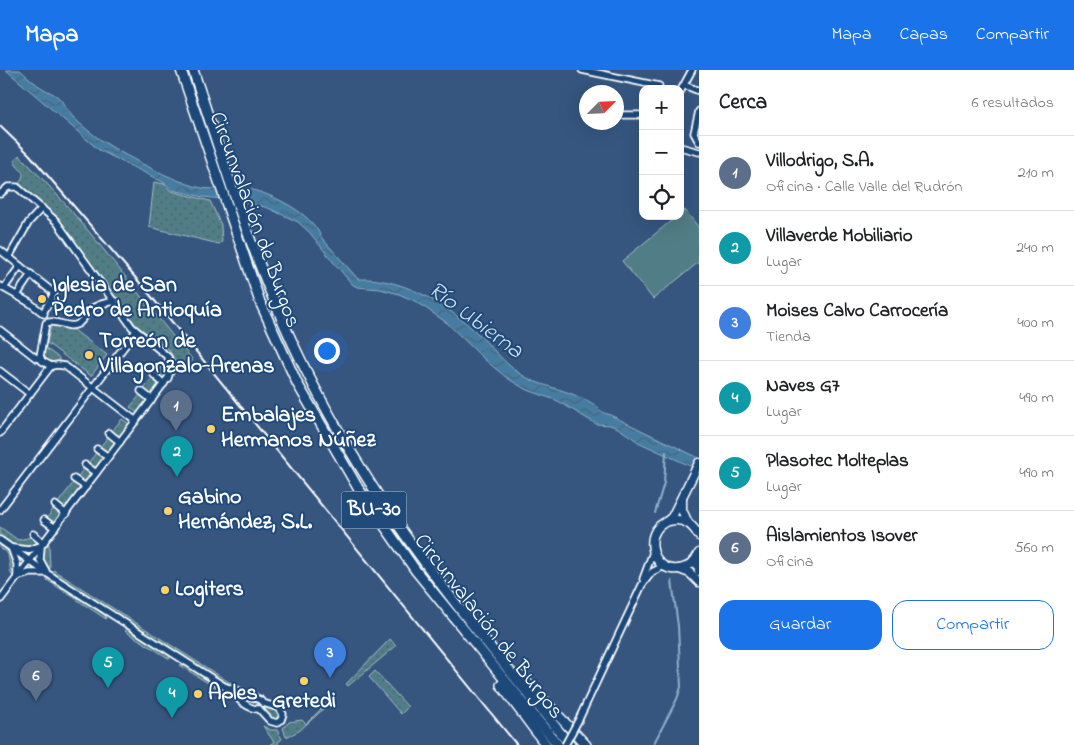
<!DOCTYPE html>
<html lang="es">
<head>
<meta charset="utf-8">
<style>
	body { margin:0; font-family:"Indie Flower",sans-serif; background:#f6f6f6; color:#202124 }
	.controls { position:absolute; right:15px; top:15px; display:grid; overflow:hidden; border-radius:10px; box-shadow:0 5px 20px #0002 }
	.controls button { width:45px; height:45px; display:grid; place-items:center; padding:0; border:0; border-bottom:1px solid #e0e0e0; background:#fff; color:#202124; font:25px sans-serif }
	.compass { position:absolute; left:579px; top:15px; width:45px; height:45px; border-radius:50%; background:#fff; box-shadow:0 5px 20px #0002; rotate:66deg }
	.you { position:absolute; left:326px; top:280px; width:18px; height:18px; margin:-12px; border:4px solid #fff; border-radius:50%; background:#1a73e8; box-shadow:0 0 0 8px #1a73e833 }
	.badge { display:grid; place-items:center; width:32px; height:32px; border-radius:50%; background:#1a73e8; color:#fff; font-size:16px; font-weight:700 }
	.pin { position:absolute; translate:-50% -41px; filter:drop-shadow(0 1px 2px #0008) }
	.pin::after { content:''; position:absolute; top:26px; width:18px; height:15px; background:inherit; clip-path:polygon(0 0,100% 0,50% 100%) }
	.list { margin:0; padding:0; list-style:none }
	h2 { display:flex; justify-content:space-between; align-items:center; height:65px; margin:0; padding:0 20px; font-size:21px }
	h2 small { font-size:16px; font-weight:400; color:#757577 }
	.list li { display:grid; grid-template-columns:32px 1fr auto; gap:15px; align-items:center; box-sizing:border-box; height:75px; padding:0 20px; border-top:1px solid #e0e0e0 }
	.list b { display:block; font-size:19px; white-space:nowrap }
	.list p { margin:0; font-size:16px; white-space:nowrap; color:#757577 }
	.list em { font-size:16px; font-style:normal; color:#757577 }
	.actions { display:flex; gap:10px; padding:15px 20px }
	.actions a { flex:1; padding:11px 0; border:1px solid #1a73e8; border-radius:15px; text-align:center; font-size:18px; color:#1a73e8 }
	.actions .main { background:#1a73e8; color:#fff }
	.icon { flex:none; width:28px; height:28px; fill:none; stroke:currentColor; stroke-width:2; stroke-linecap:round; stroke-linejoin:round }
	.map { position:relative; flex:none; width:699px; height:675px; overflow:hidden }
	header { display:flex; align-items:center; gap:30px; box-sizing:border-box; height:70px; padding:0 25px; background:#1a73e8; color:#fff }
	header strong { font-size:24px }
	nav { display:flex; gap:28px; margin-inline-start:auto; font-size:18px }
	main { display:flex }
	aside { flex:1; background:#fff }
	.map>svg:first-child { display:block }
	.green { fill:url(#green-dots); stroke:#a8bec2 }
	.pitch { fill:#517d86; stroke:#a8bec2 }
	.water { fill:url(#water-waves); stroke:#8fb0c7 }
	.lines { fill:none; stroke-linecap:round; stroke-linejoin:round }
	.stream { stroke:#8fb0c7; stroke-width:2 }
	.minor-casing { stroke:#fff; stroke-width:9 }
	.major-casing { stroke:#fff; stroke-width:11 }
	.highway-casing { stroke:#fff; stroke-width:12 }
	.minor { stroke:#1f4a7a; stroke-width:5.5 }
	.major { stroke:#1f4a7a; stroke-width:8 }
	.highway { stroke:#1f4a7a; stroke-width:9 }
	.rail { stroke:#fff; stroke-width:2 }
	.minor-bridge-casing { stroke:#fff; stroke-width:9; stroke-linecap:butt }
	.minor-bridge { stroke:#1f4a7a; stroke-width:5.5 }
	.poi-dot { fill:#ffd166; stroke:#1f4a7a; stroke-width:2 }
	.labels { text-anchor:middle; dominant-baseline:central; stroke-width:4; stroke-linejoin:round; paint-order:stroke }
	.shield { fill:#1f4a7a; stroke:#bcc9d7; stroke-width:1 }
	.shield-label { font-size:21px; font-weight:bold; fill:#fff }
	.street-label { font-size:22px; fill:#fff; stroke:#1f4a7a }
	.poi-label { font-size:22px; font-weight:bold; fill:#fff; stroke:#1f4a7a; text-anchor:start }
	.water-label { font-size:24px; font-style:italic; fill:#d0dee8; stroke:#1f4a7a }
</style>
</head>
<body>
<header>
<strong>Mapa</strong>
<nav><a>Mapa</a><a>Capas</a><a>Compartir</a></nav>
</header>
<main>
<div class="map">
<svg width="699" height="675" viewBox="0 0 699 675">
	<defs>
		<pattern id="green-dots" width="8" height="8" patternUnits="userSpaceOnUse" patternTransform="scale(1.25)"><rect width="8" height="8" fill="#517d86"/><path d="M2 2h.1M6 6h.1" fill="none" stroke="#4e6469" stroke-width="1.8" stroke-linecap="round"/></pattern>
		<pattern id="water-waves" width="16" height="10" patternUnits="userSpaceOnUse" patternTransform="scale(1.25)"><rect width="16" height="10" fill="#457ca2"/><path d="M0 5q4-4 8 0t8 0" fill="none" stroke="#486477"/></pattern>
	</defs>
	<rect width="100%" height="100%" fill="#365680"/>
	<filter id="ink" filterUnits="userSpaceOnUse"><feTurbulence type="fractalNoise" baseFrequency=".02" numOctaves="2"/><feDisplacementMap in="SourceGraphic" scale="10" xChannelSelector="R" yChannelSelector="G"/><feConvolveMatrix kernelMatrix="1 2 1 2 8 2 1 2 1" color-interpolation-filters="sRGB"/></filter>
	<g filter="url(#ink)">
		<g class="green">
			<path d="M19 85C83 147 135 222 193 290L183 302C175 296 175 288 169 280L136 255 57 147 19 114C28 100 19 102 14 91Z"/>
			<path d="M154 112 164 114 171 121 210 131 221 155 222 172 219 174 149 157Z"/>
			<path d="M51 255 74 260 107 285 91 306 47 273Z"/>
			<path d="M44 277 59 288V293C51 293 47 291 42 285Z"/>
			<path d="M165 293H168V299L163 309 156 304Z"/>
			<path d="M152 309 159 315 151 325 144 319Z"/>
			<path d="M140 325 147 331 137 343 130 337Z"/>
			<path d="M122 349 129 354 120 366 112 361Z"/>
			<path d="M108 367 115 372 107 382 100 377Z"/>
			<path d="M96 383 103 388 96 398 88 393Z"/>
			<path d="M84 398 92 404 84 414 77 408Z"/>
			<path d="M74 412 82 418 65 440 57 434Z"/>
			<path d="M54 438 62 444 54 453 47 448Z"/>
			<path d="M0 457 18 470 32 467 39 473C22 480 15 477 0 466Z"/>
			<path d="M47 473 49 474 50 498 49 500C41 491 40 483 47 473Z"/>
			<path d="M0 475C11 483 17 492 13 506L11 504 8 484 0 478Z"/>
			<path d="M53 500 229 612 263 626 261 627 227 614 51 502Z"/>
			<path d="M48 508 105 545 106 549 47 510Z"/>
			<path d="M128 559 169 585 170 589 125 561Z"/>
			<path d="M390 569 396 576 348 616 346 614Z"/>
			<path d="M183 594 215 614 216 618 179 595Z"/>
			<path d="M375 601 408 637 401 644 369 607Z"/>
			<path d="M331 629 330 633 299 661 286 667 283 658 289 652 302 650 306 654Z"/>
			<path d="M268 637 279 644 276 649 270 647 264 640Z"/>
			<path d="M263 656 271 660H277L282 669 278 672V675H269L274 672Z"/>
		</g>
		<path class="pitch" d="M685 140 699 158V192L653 229 622 191 677 146H680V144Z"/>
		<path class="water" d="M6 0H20C28 7 35 14 44 19 48 22 53 23 57 26 64 32 67 41 73 47 91 65 112 78 135 90 152 99 175 110 194 116 210 122 227 116 243 118 267 121 313 143 321 167L358 209C401 207 444 233 474 260 490 274 504 294 522 305 539 316 561 318 579 327 585 329 591 332 596 336 601 340 601 343 608 344L699 388V400L640 373 618 358 610 355 596 354 558 331 525 319 507 308 485 290 447 253 417 232 399 224 380 219 357 217 352 214 334 193 310 163 298 152 268 138 243 131 203 127 173 120 163 112 99 80Z"/>
		<g class="lines">
			<g class="stream">
				<path d="M655 443 664 413 666 382"/>
				<path d="M653 675 677 629 681 617 678 556 672 511"/>
			</g>
			<defs>
				<g id="minor">
					<path d="M582 0 659 16"/>
					<path d="M684 15 699 21"/>
					<path d="M680 22 692 0"/>
					<path d="M699 41 694 63 699 72"/>
					<path d="M616 45H643"/>
					<path d="M680 77 699 82"/>
					<path d="M0 124 8 117H17L56 151 132 257 168 287 171 298 168 308 0 530"/>
					<path d="M0 180 54 223 43 243"/>
					<path d="M9 187 29 152 42 138"/>
					<path d="M0 216 30 233 44 244"/>
					<path d="M4 218 20 196"/>
					<path d="M17 225 31 204"/>
					<path d="M0 260 36 288 41 289"/>
					<path d="M51 296 42 291 40 286 46 253C56 248 68 260 78 254 82 251 86 245 89 241 96 234 106 233 115 231"/>
					<path d="M51 296 58 295 65 296 136 351"/>
					<path d="M0 301 30 324"/>
					<path d="M154 305 164 314"/>
					<path d="M141 321 152 330"/>
					<path d="M0 363 51 296"/>
					<path d="M109 363 120 372"/>
					<path d="M97 379 108 387"/>
					<path d="M85 395 96 403"/>
					<path d="M74 409 86 417"/>
					<path d="M55 435 66 444"/>
					<path d="M0 440 136 261"/>
					<path d="M44 450 55 458"/>
					<path d="M33 464 44 473"/>
					<path d="M0 470 48 504 224 616C233 624 247 640 259 639L270 651 277 653 281 650 283 644 279 638 263 633 260 630 224 616"/>
					<path d="M41 477 40 490 46 501"/>
					<path d="M13 478 28 480 40 476"/>
					<path d="M12 480 17 494V507"/>
					<path d="M17 507 30 503H44"/>
					<path d="M643 509 653 482"/>
					<path d="M579 649 642 515 652 502 664 496"/>
				</g>
				<g id="major">
					<path d="M682 428V440L688 453"/>
					<path d="M666 452 672 447 699 393"/>
					<path d="M699 466C694 457 686 449 675 450 639 452 649 508 683 498 691 496 696 490 699 483"/>
					<path d="M697 487 699 501"/>
					<path d="M679 499 690 503 699 512"/>
				</g>
				<g id="highway">
					<path d="M181 0 260 232 297 313 358 418 416 501 558 675"/>
					<path d="M193 0C219 78 243 157 275 233 299 291 329 347 362 400 422 498 498 586 570 675"/>
					<path d="M521 606 586 675"/>
					<path d="M501 615 546 675"/>
				</g>
			</defs>
			<use href="#minor" class="minor-casing"/>
			<use href="#major" class="major-casing"/>
			<use href="#highway" class="highway-casing"/>
			<use href="#minor" class="minor"/>
			<use href="#major" class="major"/>
			<use href="#highway" class="highway"/>
			<path class="rail" d="M0 56 29 84 146 220 517 675"/>
			<defs>
				<path id="minor-bridge" d="M565 675 579 649"/>
			</defs>
			<use href="#minor-bridge" class="minor-bridge-casing"/>
			<use href="#minor-bridge" class="minor-bridge"/>
		</g>
	</g>
	<g class="poi-dot">
		<circle cx="42" cy="229" r="5"/>
		<circle cx="89" cy="285" r="5"/>
		<circle cx="211" cy="359" r="5"/>
		<circle cx="168" cy="441" r="5"/>
		<circle cx="165" cy="520" r="5"/>
		<circle cx="304" cy="611" r="5"/>
		<circle cx="198" cy="624" r="5"/>
	</g>
	<g class="labels">
		<rect class="shield" x="341.5" y="421.5" width="65" height="37" rx="4"/>
		<g class="shield-label">
			<text x="374" y="440">BU-30</text>
		</g>
		<g class="street-label">
			<text transform="translate(254 150) rotate(70)">Circunvalación de Burgos</text>
			<text transform="translate(488 557) rotate(52)">Circunvalación de Burgos</text>
		</g>
		<g class="poi-label">
			<text x="52" y="216">Iglesia de San<tspan x="52" dy="25">Pedro de Antioquía</tspan></text>
			<text x="99" y="272">Torreón de<tspan x="99" dy="25">Villagonzalo-Arenas</tspan></text>
			<text x="221" y="346">Embalajes<tspan x="221" dy="25">Hermanos Núñez</tspan></text>
			<text x="178" y="428">Gabino<tspan x="178" dy="25">Hernández, S.L.</tspan></text>
			<text x="175" y="520">Logiters</text>
			<text x="208" y="624">Aples</text>
			<text x="304" y="632" text-anchor="middle">Gretedi</text>
		</g>
		<g class="water-label">
			<text transform="translate(475 251) rotate(37)">Río Ubierna</text>
		</g>
	</g>
</svg>
<div class="controls">
<button>+</button>
<button>−</button>
<button><svg class="icon" aria-label="locate" viewBox="0 0 24 24"><circle cx="12" cy="12" r="6"/><path d="M12 2v4M12 18v4M2 12h4M18 12h4"/></svg></button>
</div>
<svg class="compass" viewBox="-18 -18 36 36"><path d="M0-13l5 13h-10z" fill="#e53935"/><path d="M0 13l5-13h-10z" fill="#757577"/></svg>
<div class="you"></div>
<div class="pin badge" style="left:176px;top:361px;background:#5c6f8a">1</div>
<div class="pin badge" style="left:177px;top:407px;background:#0f9aa8">2</div>
<div class="pin badge" style="left:330px;top:608px;background:#3f7fe0">3</div>
<div class="pin badge" style="left:172px;top:648px;background:#0f9aa8">4</div>
<div class="pin badge" style="left:108px;top:618px;background:#0f9aa8">5</div>
<div class="pin badge" style="left:36px;top:631px;background:#5c6f8a">6</div>
</div>
<aside>
<h2>Cerca<small>6 resultados</small></h2>
<ul class="list">
<li><span class="badge" style="background:#5c6f8a">1</span><div><b>Villodrigo, S.A.</b><p>Oficina · Calle Valle del Rudrón</p></div><em>210 m</em></li>
<li><span class="badge" style="background:#0f9aa8">2</span><div><b>Villaverde Mobiliario</b><p>Lugar</p></div><em>240 m</em></li>
<li><span class="badge" style="background:#3f7fe0">3</span><div><b>Moises Calvo Carrocería</b><p>Tienda</p></div><em>400 m</em></li>
<li><span class="badge" style="background:#0f9aa8">4</span><div><b>Naves G7</b><p>Lugar</p></div><em>490 m</em></li>
<li><span class="badge" style="background:#0f9aa8">5</span><div><b>Plasotec Molteplas</b><p>Lugar</p></div><em>490 m</em></li>
<li><span class="badge" style="background:#5c6f8a">6</span><div><b>Aislamientos Isover</b><p>Oficina</p></div><em>560 m</em></li>
</ul>
<div class="actions"><a class="main">Guardar</a><a>Compartir</a></div>
</aside>
</main>
</body>
</html>
